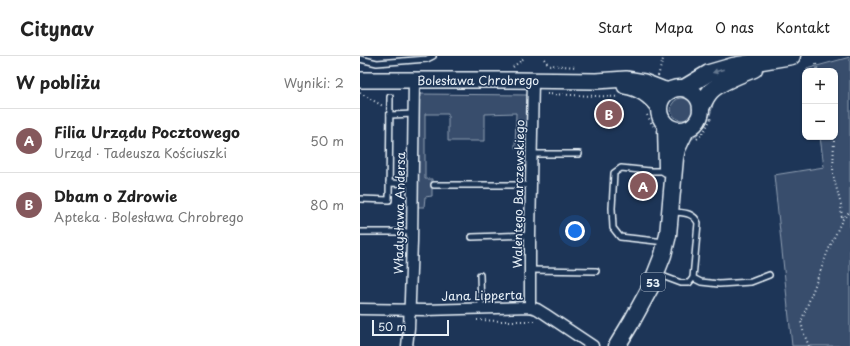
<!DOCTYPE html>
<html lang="pl">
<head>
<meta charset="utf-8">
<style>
	body { margin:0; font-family:"Playpen Sans",sans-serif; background:#f6f6f6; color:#222 }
	.controls { position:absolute; right:12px; top:12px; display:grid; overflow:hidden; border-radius:8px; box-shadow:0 1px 3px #0004 }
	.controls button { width:36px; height:36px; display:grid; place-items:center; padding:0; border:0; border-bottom:1px solid #e0e0e0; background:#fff; color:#222; font:20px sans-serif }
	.scale { position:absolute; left:12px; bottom:10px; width:77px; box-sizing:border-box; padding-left:4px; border:2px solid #e8f1f8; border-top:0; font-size:11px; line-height:14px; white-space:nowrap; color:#e8f1f8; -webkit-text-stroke:3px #1d3557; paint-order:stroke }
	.you { position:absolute; left:215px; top:175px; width:14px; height:14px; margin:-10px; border:3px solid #fff; border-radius:50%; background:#1a73e8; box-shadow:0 0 0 6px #1a73e833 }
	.badge { display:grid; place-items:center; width:26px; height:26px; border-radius:50%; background:#85585c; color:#fff; font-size:13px; font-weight:700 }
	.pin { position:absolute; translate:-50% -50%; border:2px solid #fff; box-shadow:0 1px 4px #0006 }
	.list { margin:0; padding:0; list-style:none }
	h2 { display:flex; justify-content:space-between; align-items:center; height:52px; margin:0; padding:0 16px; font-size:17px }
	h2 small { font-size:13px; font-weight:400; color:#767676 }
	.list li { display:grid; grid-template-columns:26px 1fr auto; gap:12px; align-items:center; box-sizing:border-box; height:64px; padding:0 16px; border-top:1px solid #e0e0e0 }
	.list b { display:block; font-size:15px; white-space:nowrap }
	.list p { margin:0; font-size:13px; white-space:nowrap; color:#767676 }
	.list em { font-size:13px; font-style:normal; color:#767676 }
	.map { position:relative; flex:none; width:490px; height:290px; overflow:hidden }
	header { display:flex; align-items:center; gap:24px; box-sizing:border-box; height:56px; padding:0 20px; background:#fff; border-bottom:1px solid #e0e0e0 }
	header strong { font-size:19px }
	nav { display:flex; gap:22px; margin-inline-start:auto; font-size:14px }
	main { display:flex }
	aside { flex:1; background:#fff }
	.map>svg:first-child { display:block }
	.green { fill:#374d6c; stroke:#909fb2 }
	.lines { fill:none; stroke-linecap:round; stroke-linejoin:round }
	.lane-casing { stroke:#e8f1f8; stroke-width:8 }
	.street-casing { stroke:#e8f1f8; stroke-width:13 }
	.secondary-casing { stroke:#e8f1f8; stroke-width:18 }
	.primary-casing { stroke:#e8f1f8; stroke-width:19 }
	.path { stroke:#e8f1f8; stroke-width:2; stroke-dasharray:1 3; stroke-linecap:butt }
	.lane { stroke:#1d3557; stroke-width:5 }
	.street { stroke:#1d3557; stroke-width:10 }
	.secondary { stroke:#1d3557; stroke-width:15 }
	.primary { stroke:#1d3557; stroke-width:16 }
	.oneway { fill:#64778f }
	.labels { text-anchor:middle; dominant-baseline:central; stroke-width:3; stroke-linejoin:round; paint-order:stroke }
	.shield { fill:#1d3557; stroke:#abb9c8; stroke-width:1 }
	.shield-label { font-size:11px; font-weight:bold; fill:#e8f1f8 }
	.street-label { font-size:12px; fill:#e8f1f8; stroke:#1d3557 }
</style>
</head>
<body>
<header>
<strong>Citynav</strong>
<nav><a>Start</a><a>Mapa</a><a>O nas</a><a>Kontakt</a></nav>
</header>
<main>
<aside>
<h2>W pobliżu<small>Wyniki: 2</small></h2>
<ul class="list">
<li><span class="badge">A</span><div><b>Filia Urządu Pocztowego</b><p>Urząd · Tadeusza Kościuszki</p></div><em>50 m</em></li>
<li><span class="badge">B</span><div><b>Dbam o Zdrowie</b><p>Apteka · Bolesława Chrobrego</p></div><em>80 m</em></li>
</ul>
</aside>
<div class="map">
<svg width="490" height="290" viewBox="0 0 490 290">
	<rect width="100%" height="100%" fill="#1d3557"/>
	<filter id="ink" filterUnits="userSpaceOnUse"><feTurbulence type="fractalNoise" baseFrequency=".025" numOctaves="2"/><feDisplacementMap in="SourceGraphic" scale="8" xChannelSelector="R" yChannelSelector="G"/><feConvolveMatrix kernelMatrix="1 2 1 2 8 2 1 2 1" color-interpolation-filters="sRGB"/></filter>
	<g filter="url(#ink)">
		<g class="green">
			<path d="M490 1V290H432L414 119 464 111 460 81H475V15H447L446 13Z"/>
			<path d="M57 38 168 39 167 92H155L156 57 125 58V85H88V58H65V123H72V140L65 141 64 151H58Z"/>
			<path d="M354 41C352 62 343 77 325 88L328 80 336 76 343 67 346 59 347 53Z"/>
			<circle cx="322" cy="53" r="11"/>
		</g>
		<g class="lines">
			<defs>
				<g id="lane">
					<path d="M0 3 17 7 67 3 73 0"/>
					<path d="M30 59 54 58"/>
					<path d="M172 98H219"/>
					<path d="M29 127 53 128"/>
					<path d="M74 129H171"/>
					<path d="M0 143 29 144 30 41"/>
					<path d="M0 176H47"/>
					<path d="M112 181 170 179"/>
					<path d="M305 186 260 181 253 172 252 152 254 117 261 112 290 115H307"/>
					<path d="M170 214 236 215"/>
					<path d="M297 218 321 227H329L333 222 338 167C333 156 323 157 313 156"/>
					<path d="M120 219 121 252"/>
					<path d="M333 222 341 226 359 228 391 226 409 219"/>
				</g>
				<g id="street">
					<path d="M170 251V179L173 24"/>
					<path d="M0 253 65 254 170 251 177 253 185 258 233 290"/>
					<path d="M47 290 49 272 52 185 54 24"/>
				</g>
				<g id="secondary">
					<path d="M0 24H151L236 25 266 23 284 26 302 33 310 35"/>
					<path d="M265 30C279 32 291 41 299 52"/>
				</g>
				<g id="primary">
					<path d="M324 32 349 17 373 10 432 0"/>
					<circle cx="320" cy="53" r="21"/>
					<path d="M341 52C344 46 346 40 351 35 360 26 381 18 394 13"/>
					<path d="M306 69 307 112"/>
					<path d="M257 290 272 265 290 232 303 199 308 179 315 102 317 93 326 74"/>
				</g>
			</defs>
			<use href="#lane" class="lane-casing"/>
			<use href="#street" class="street-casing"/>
			<use href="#secondary" class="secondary-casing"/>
			<use href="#primary" class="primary-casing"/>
			<g class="path">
				<path d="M184 3 189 9 217 11"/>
				<path d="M456 8 458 15"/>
				<path d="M153 11 164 2"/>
				<path d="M298 20 304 0"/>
				<path d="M0 37 23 50"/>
				<path d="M187 38 259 41"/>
				<path d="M287 59 293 70"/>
				<path d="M474 81 473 119 481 149 482 164"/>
				<path d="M337 83C344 77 347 70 351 62"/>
				<path d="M117 264 141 265H176"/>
				<path d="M449 290 444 278 441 266 468 195 482 164 490 155"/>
			</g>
			<use href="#lane" class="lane"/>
			<use href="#street" class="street"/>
			<use href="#secondary" class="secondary"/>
			<use href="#primary" class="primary"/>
		</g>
		<defs><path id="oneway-solid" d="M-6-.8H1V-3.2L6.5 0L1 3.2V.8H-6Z"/></defs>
		<use class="oneway" href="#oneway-solid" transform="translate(358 15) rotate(163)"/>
	</g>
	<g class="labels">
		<rect class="shield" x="281" y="217" width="24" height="18" rx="3"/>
		<g class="shield-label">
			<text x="293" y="226">53</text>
		</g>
		<g class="street-label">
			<text x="118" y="24">Bolesława Chrobrego</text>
			<text transform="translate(158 138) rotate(-89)">Walentego Barczewskiego</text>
			<text transform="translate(39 157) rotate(-89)">Władysława Andersa</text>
			<text transform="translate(122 239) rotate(-1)">Jana Lipperta</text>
		</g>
	</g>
</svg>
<div class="controls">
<button>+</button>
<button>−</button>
</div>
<div class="scale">50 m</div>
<div class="you"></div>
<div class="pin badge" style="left:283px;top:130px">A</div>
<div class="pin badge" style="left:249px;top:58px">B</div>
</div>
</main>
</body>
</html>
